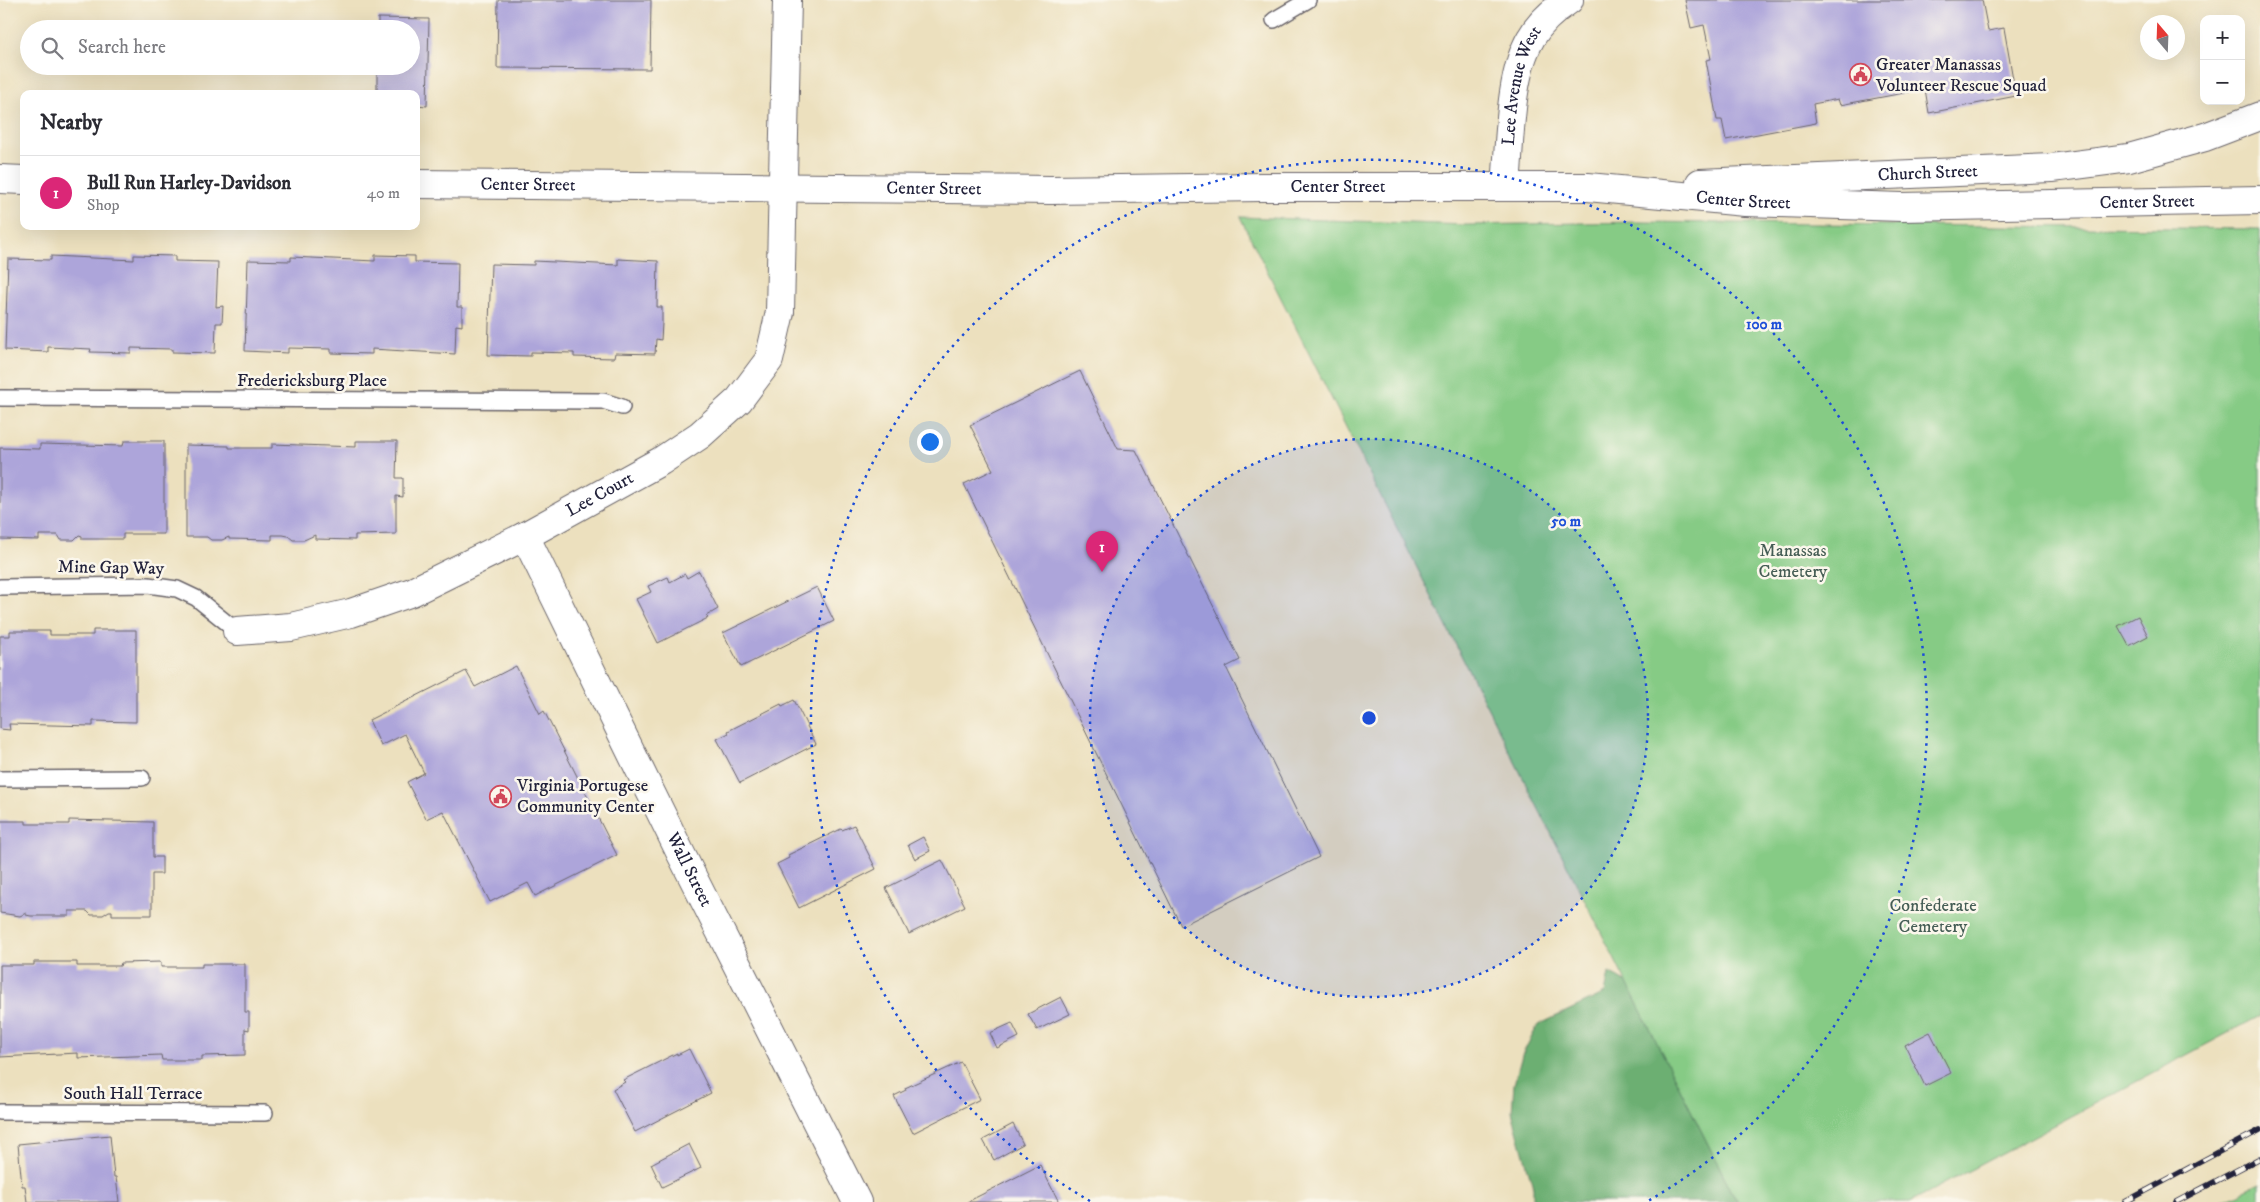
<!DOCTYPE html>
<html lang="en">
<head>
<meta charset="utf-8">
<style>
	body { margin:0; font-family:"IM FELL DW Pica",serif; background:#f2f2f3; color:#2b2b33 }
	.controls { position:absolute; right:15px; top:15px; display:grid; overflow:hidden; border-radius:10px; box-shadow:0 5px 20px #0002 }
	.controls button { width:45px; height:45px; display:grid; place-items:center; padding:0; border:0; border-bottom:1px solid #e1e1e2; background:#fff; color:#2b2b33; font:25px sans-serif }
	.compass { position:absolute; left:2140px; top:15px; width:45px; height:45px; border-radius:50%; background:#fff; box-shadow:0 5px 20px #0002; rotate:341deg }
	.you { position:absolute; left:929px; top:441px; width:18px; height:18px; margin:-12px; border:4px solid #fff; border-radius:50%; background:#1a73e8; box-shadow:0 0 0 8px #1a73e833 }
	.badge { display:grid; place-items:center; width:32px; height:32px; border-radius:50%; background:#db2777; color:#fff; font-size:16px; font-weight:700 }
	.pin { position:absolute; translate:-50% -41px; filter:drop-shadow(0 1px 2px #0008) }
	.pin::after { content:''; position:absolute; top:26px; width:18px; height:15px; background:inherit; clip-path:polygon(0 0,100% 0,50% 100%) }
	.list { margin:0; padding:0; list-style:none }
	h2 { display:flex; justify-content:space-between; align-items:center; height:65px; margin:0; padding:0 20px; font-size:21px }
	h2 small { font-size:16px; font-weight:400; color:#7c7c81 }
	.list li { display:grid; grid-template-columns:32px 1fr auto; gap:15px; align-items:center; box-sizing:border-box; height:75px; padding:0 20px; border-top:1px solid #e1e1e2 }
	.list b { display:block; font-size:19px; white-space:nowrap }
	.list p { margin:0; font-size:16px; white-space:nowrap; color:#7c7c81 }
	.list em { font-size:16px; font-style:normal; color:#7c7c81 }
	.icon { flex:none; width:28px; height:28px; fill:none; stroke:currentColor; stroke-width:2; stroke-linecap:round; stroke-linejoin:round }
	.map { position:relative; flex:none; width:2260px; height:1202px; overflow:hidden }
	.search { position:absolute; background:#fff; box-shadow:0 5px 20px #0002; left:20px; top:20px; width:400px; height:55px; display:flex; align-items:center; gap:12px; box-sizing:border-box; padding:0 18px; border-radius:28px; color:#7c7c81; font-size:19px }
	.panel { position:absolute; background:#fff; box-shadow:0 5px 20px #0002; left:20px; top:90px; width:400px; height:140px; border-radius:10px }
	.map>svg:first-child { display:block }
	.green { fill:#86cb85; stroke:#547660 }
	.forest { fill:#6caf72; stroke:#476856 }
	.building { fill:#ada5da }
	.lines { fill:none; stroke-linecap:round; stroke-linejoin:round }
	.lane-casing { stroke:#696469; stroke-width:18 }
	.street-casing { stroke:#696469; stroke-width:30 }
	.highway-casing { stroke:#696469; stroke-width:30 }
	.lane { stroke:#fff; stroke-width:15 }
	.street { stroke:#fff; stroke-width:28 }
	.highway { stroke:#fff; stroke-width:28 }
	.rail-casing { stroke:#22223b; stroke-width:5.5 }
	.rail { stroke:#fbf7ec; stroke-width:4; stroke-dasharray:11; stroke-linecap:butt }
	.ring { fill:none; stroke:#1d4ed8; stroke-width:2.5; stroke-dasharray:2.5 5 }
	.labels { text-anchor:middle; dominant-baseline:central; stroke-width:5; stroke-linejoin:round; paint-order:stroke }
	.poi-label { font-size:18px; fill:#22223b; stroke:#fbf7ec; text-anchor:start }
	.street-label { font-size:18px; fill:#22223b; stroke:#fbf7ec }
	.park-label { font-size:18px; fill:#455d55; stroke:#fbf7ec }
	.centre { fill:#1d4ed8; stroke:#fbf7ec; stroke-width:2.5 }
	.ring-label { font-size:15px; text-anchor:middle; font-weight:bold; fill:#1d4ed8; stroke:#fbf7ec; stroke-width:5; stroke-linejoin:round; paint-order:stroke }
</style>
</head>
<body>
<div class="map">
<svg width="2260" height="1202" viewBox="0 0 2260 1202">
	<rect width="100%" height="100%" fill="#fbf7ec"/>
	<filter id="ink" filterUnits="userSpaceOnUse"><feTurbulence type="fractalNoise" baseFrequency=".02" numOctaves="2"/><feDisplacementMap in="SourceGraphic" scale="10" xChannelSelector="R" yChannelSelector="G"/><feConvolveMatrix kernelMatrix="1 2 1 2 8 2 1 2 1" color-interpolation-filters="sRGB"/></filter>
	<filter id="wash" filterUnits="userSpaceOnUse"><feTurbulence type="fractalNoise" baseFrequency=".0096" numOctaves="4" result="noise"/><feDisplacementMap in="SourceGraphic" scale="20" xChannelSelector="R" yChannelSelector="G"/><feGaussianBlur stdDeviation="1.12" result="paint"/><feColorMatrix in="noise" values="0 0 0 0 0 0 0 0 0 0 0 0 0 0 0 0 0 1.4 0 .05"/><feComposite in="paint" operator="in"/></filter>
	<g filter="url(#wash)">
		<rect width="100%" height="100%" fill="#ece0be"/>
		<g class="green">
			<path d="M1240 217 1466 225 1641 222 2260 229V1016L1910 1202H1737Z"/>
			<path d="M2260 1184V1202H2221Z"/>
		</g>
		<path class="forest" d="M1609 973 1627 983 1737 1202H1533V1187L1512 1112 1514 1084 1522 1055 1538 1025 1605 993Z"/>
		<g id="blocks">
			<g class="building">
				<path d="M498 0H651L650 69 497 68Z"/>
				<path d="M1685 0H1982L1988 31 2004 28 2016 96 1929 113 1925 89 1840 105 1838 99 1813 104 1816 123 1726 140 1722 120H1717L1706 60 1711 59 1704 25 1691 28Z"/>
				<path d="M378 18 429 19 427 106 416 105V94H377V66H411V29H378Z"/>
				<path d="M134 255 175 256V261L218 262 216 307 223 306 222 323H216L215 353 172 352V349L131 348V353L90 352 91 349 48 347V352L5 350 8 259 51 260V256L134 260Z"/>
				<path d="M375 255 415 256V262L458 263 457 307H462V326L456 325 455 354 372 349V354L331 353V349L288 348V353L245 351 248 260 291 261V257L375 261Z"/>
				<path d="M618 259 658 261 657 307H662V323L661 340 656 339 655 354 615 353 614 358 574 357V353L531 352V356L488 355 491 264 534 265V261L618 265Z"/>
				<path d="M1080 371 1118 449 1136 450 1240 660 1226 667 1319 857 1181 926 964 484 993 470 970 425Z"/>
				<path d="M124 441H164V534H123V539H82V536L79 535 74 540H61L58 535H39V540L0 539V448L40 449V444L123 446Z"/>
				<path d="M356 441H397L396 478H403V497L396 496V534L355 535V540L315 539V535L304 540H293L288 536 283 535H272V540L229 539V537L222 540H211L207 537H186V445L229 446V448H272V444L356 447Z"/>
				<path d="M699 571 718 609 706 616 708 618 658 643 636 599 651 592 648 586 668 577 670 582 685 574 687 578Z"/>
				<path d="M817 587 834 621 741 667 723 633Z"/>
				<path d="M2138 616 2148 636 2129 646 2118 626Z"/>
				<path d="M93 630H136V722L93 721V726L9 724 10 730 0 729V636H10V631H50V635H93Z"/>
				<path d="M516 666 540 714 544 711 617 855 535 896 528 883 490 902 443 811 426 819 407 782 424 773 405 734 381 746 369 720 466 671 475 687Z"/>
				<path d="M794 700 816 744 740 783 717 739 729 733 728 731 781 704 782 706Z"/>
				<path d="M69 820 153 822V857H162V874H152V915H112V911H109L103 915H91L87 911H69V916H31L26 915V913L20 916 0 913V821H26V824H69Z"/>
				<path d="M854 825 876 869 799 908 777 864 789 858 788 855 841 829 842 830Z"/>
				<path d="M923 837 930 851 915 859 908 845Z"/>
				<path d="M942 860 965 906 909 934 886 888Z"/>
				<path d="M34 962H77V966H120L121 963 161 962V967H202V964H245V1012H249V1030L245 1029V1055L202 1056V1060H162L161 1055 78 1058V1053L0 1057V965H34Z"/>
				<path d="M1061 997 1070 1014 1037 1030 1028 1014Z"/>
				<path d="M1012 1023 1019 1037 997 1048 990 1033Z"/>
				<path d="M1930 1032 1951 1073 1925 1086 1905 1045Z"/>
				<path d="M689 1049 711 1093 635 1132 613 1089 625 1082 623 1080 677 1053V1055Z"/>
				<path d="M961 1062 980 1099 913 1133 894 1096 906 1090 905 1088Z"/>
				<path d="M1013 1124 1023 1144 994 1160 983 1140Z"/>
				<path d="M110 1135 114 1177H116L119 1202H27L25 1186H22L18 1144Z"/>
				<path d="M689 1144 701 1168 662 1187 651 1164Z"/>
				<path d="M1040 1165 1059 1202H967Z"/>
			</g>
		</g>
	</g>
	<g filter="url(#ink)">
		<use href="#blocks" fill-opacity="0" stroke="#696469" stroke-width="1"/>
		<g class="lines">
			<defs>
				<g id="lane">
					<path d="M1274 20 1308 0"/>
					<path d="M0 398 603 401 622 407"/>
					<path d="M0 587 148 585 177 589 196 598 237 631"/>
					<path d="M0 779 142 778"/>
					<path d="M0 1112 265 1113"/>
				</g>
				<g id="street">
					<path id="s1" d="M1506 186C1510 143 1509 75 1531 38 1540 22 1554 10 1569 0"/>
					<path id="s2" d="M525 536 681 854 857 1202"/>
					<path id="s3" d="M237 631 291 627 351 613 412 592 525 536 661 461 700 435 739 400 769 360 780 312 787 0"/>
				</g>
				<g id="highway">
					<path d="M0 179 24 180"/>
					<path id="s4" d="M1700 183 2052 168 2129 158 2205 137 2260 116"/>
					<path id="s5" d="M416 184 1050 190 1261 187H1588L1745 202 1902 207 2260 200"/>
				</g>
			</defs>
			<use href="#lane" class="lane-casing"/>
			<use href="#street" class="street-casing"/>
			<use href="#highway" class="highway-casing"/>
			<use href="#lane" class="lane"/>
			<use href="#street" class="street"/>
			<use href="#highway" class="highway"/>
			<defs>
				<g id="rail">
					<path d="M2125 1202 2260 1130"/>
					<path d="M2176 1202 2260 1158"/>
				</g>
			</defs>
			<use href="#rail" class="rail-casing"/>
			<use href="#rail" class="rail"/>
		</g>
	</g>
	<circle cx="1369" cy="718" r="279" fill="#1d4ed8" fill-opacity=".12"/>
	<g class="ring">
		<circle cx="1369" cy="718" r="279"/>
		<path d="M1090 1201A558 558 0 1 1 1648 1201"/>
	</g>
	<defs>
		<symbol id="civic-ring" viewBox="-11 -11 22 22"><circle r="9.5" fill="#fbf7ec" stroke="#d1495b" stroke-width="1.5"/><path d="M-.6-6.5H3V-4.5H.6V-3L4-1V1h2V6H-6V1h2V-1L-.6-3ZM-1.2 2.5V6h2.4V2.5Z" fill="#d1495b"/></symbol>
	</defs>
	<g fill-rule="evenodd">
		<use href="#civic-ring" x="1848" y="62" width="25" height="25"/>
		<use href="#civic-ring" x="488" y="784" width="25" height="25"/>
	</g>
	<g class="labels">
		<g class="poi-label">
			<text x="1876" y="65">Greater Manassas<tspan x="1876" dy="21">Volunteer Rescue Squad</tspan></text>
			<text x="517" y="786">Virginia Portugese<tspan x="517" dy="21">Community Center</tspan></text>
		</g>
		<g class="street-label">
			<text stroke="none"><textPath href="#s1" startOffset="102">Lee Avenue West</textPath></text>
			<text stroke="none"><textPath href="#s4" startOffset="228">Church Street</textPath></text>
			<text stroke="none"><textPath href="#s5" startOffset="112">Center Street</textPath></text>
			<text stroke="none"><textPath href="#s5" startOffset="922">Center Street</textPath></text>
			<text stroke="none"><textPath href="#s5" startOffset="518">Center Street</textPath></text>
			<text stroke="none"><textPath href="#s5" startOffset="1328">Center Street</textPath></text>
			<text stroke="none"><textPath href="#s5" startOffset="1732">Center Street</textPath></text>
			<text x="312" y="381">Fredericksburg Place</text>
			<text stroke="none"><textPath href="#s3" startOffset="392">Lee Court</textPath></text>
			<text transform="translate(111 568) rotate(1)">Mine Gap Way</text>
			<text stroke="none"><textPath href="#s2" startOffset="372">Wall Street</textPath></text>
			<text x="133" y="1094">South Hall Terrace</text>
		</g>
		<g class="park-label">
			<text x="1793" y="551">Manassas<tspan x="1793" dy="21">Cemetery</tspan></text>
			<text x="1933" y="906">Confederate<tspan x="1933" dy="21">Cemetery</tspan></text>
		</g>
	</g>
	<circle cx="1369" cy="718" r="8" class="centre"/>
	<g class="ring-label">
		<text x="1764" y="329">100 m</text>
		<text x="1566" y="526">50 m</text>
	</g>
</svg>
<div class="controls">
<button>+</button>
<button>−</button>
</div>
<svg class="compass" viewBox="-18 -18 36 36"><path d="M0-13l5 13h-10z" fill="#e53935"/><path d="M0 13l5-13h-10z" fill="#7c7c81"/></svg>
<div class="you"></div>
<div class="pin badge" style="left:1102px;top:572px">1</div>
<div class="search"><svg class="icon" aria-label="search" viewBox="0 0 24 24"><circle cx="10" cy="10" r="6"/><path d="M15 15l6 6"/></svg>Search here</div>
<section class="panel">
<h2>Nearby<small></small></h2>
<ul class="list">
<li><span class="badge">1</span><div><b>Bull Run Harley-Davidson</b><p>Shop</p></div><em>40 m</em></li>
</ul>
</section>
</div>
</body>
</html>
